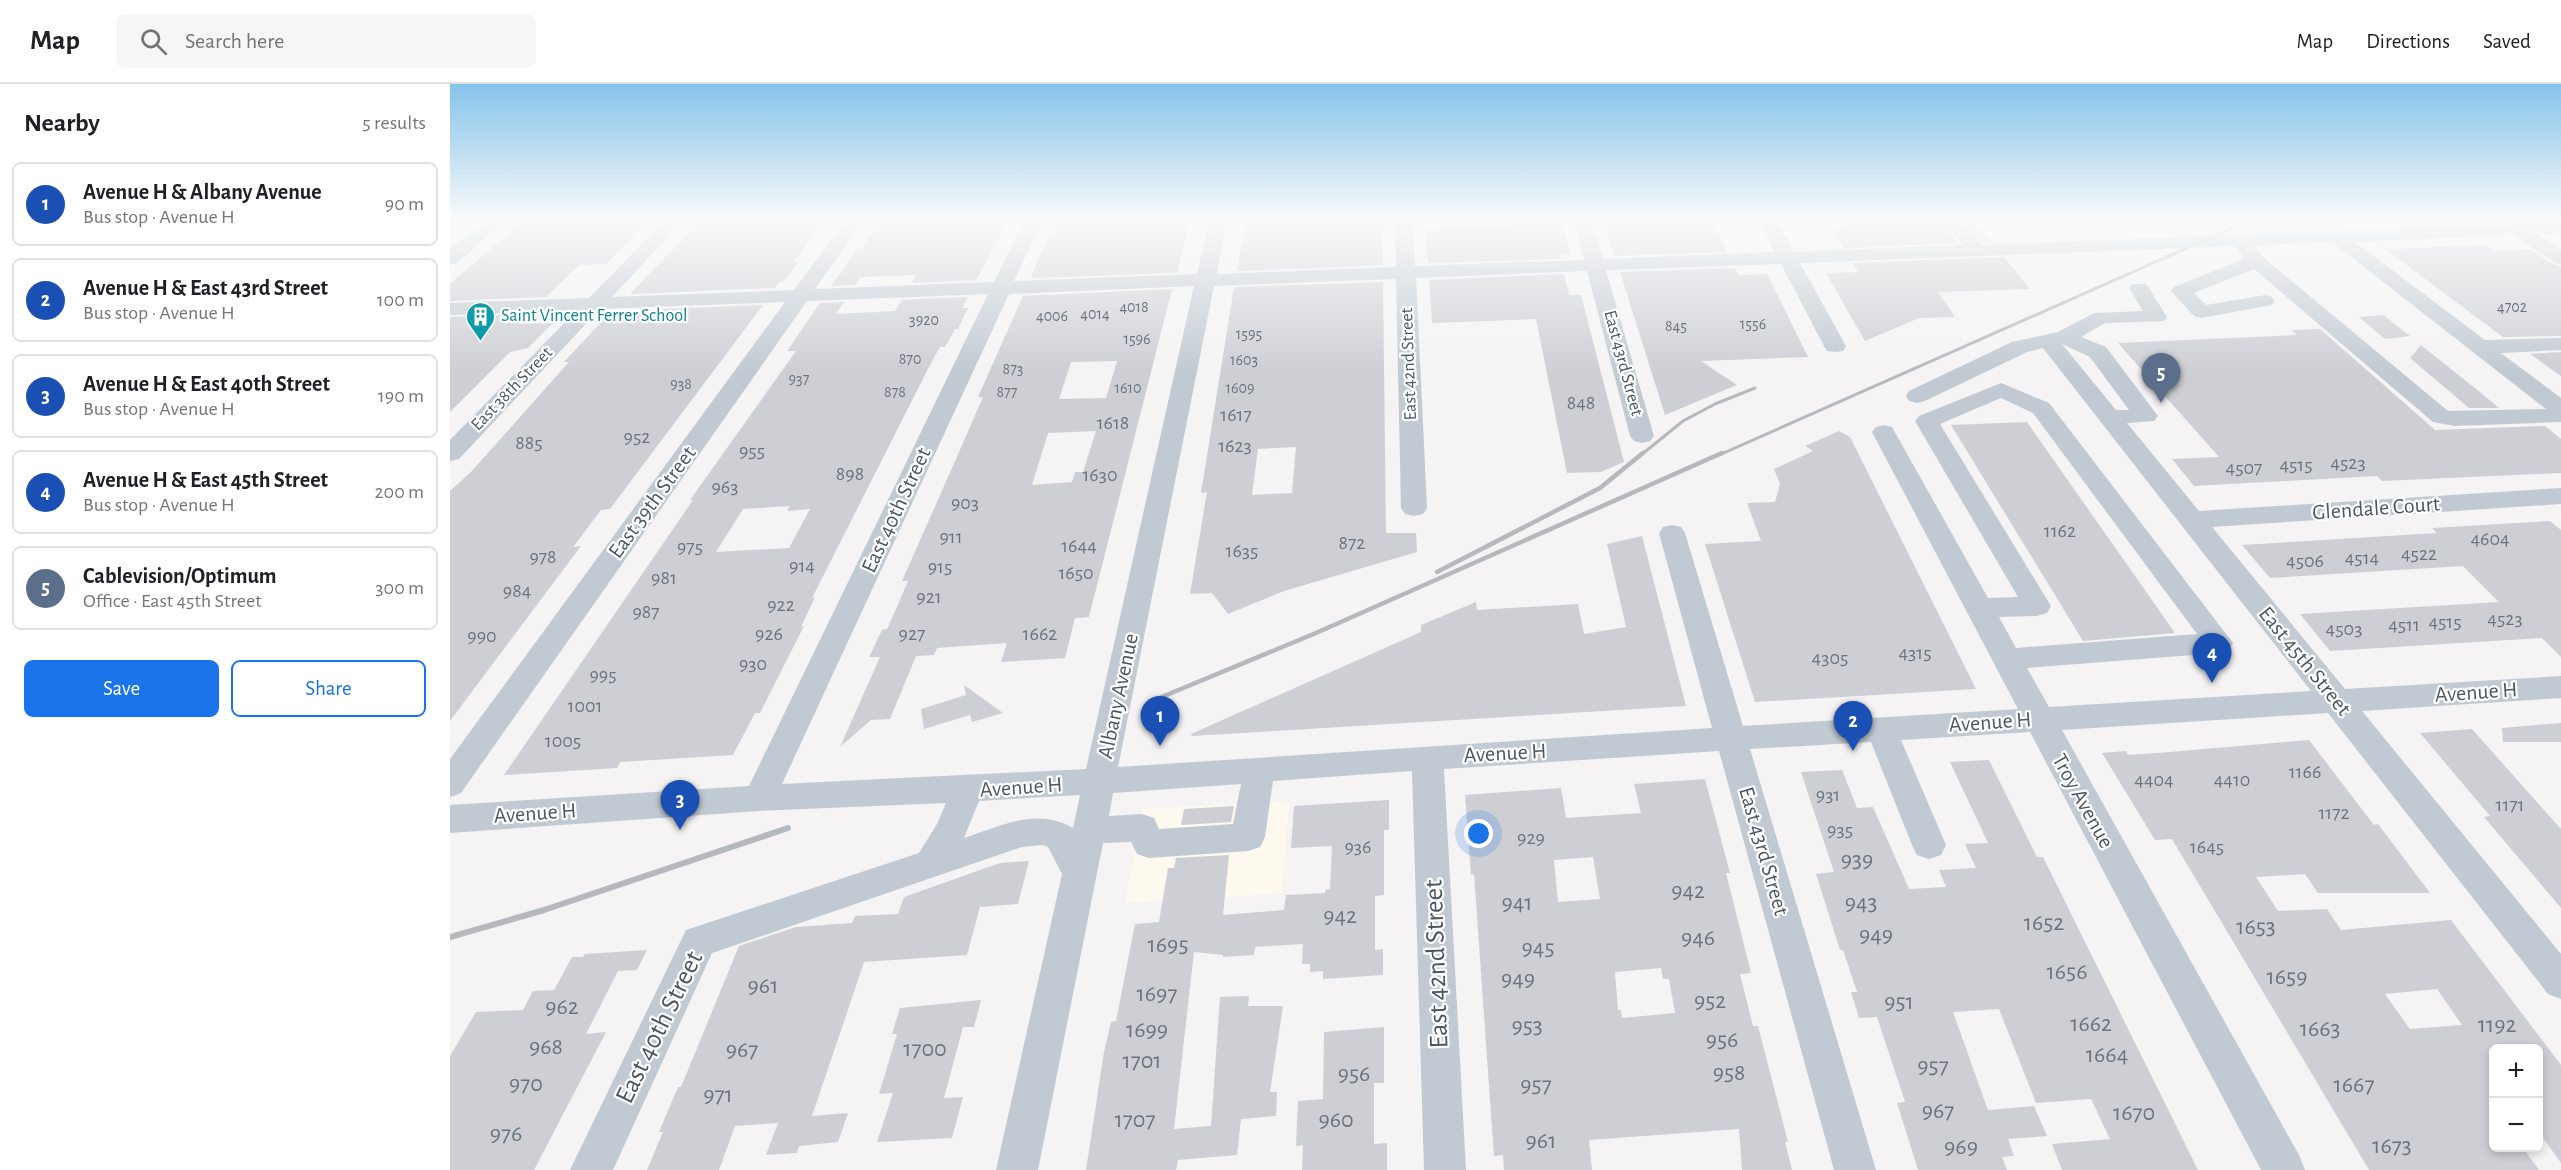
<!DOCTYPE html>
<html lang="en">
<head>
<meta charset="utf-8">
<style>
	body { margin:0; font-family:"Alegreya Sans",sans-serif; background:#f6f6f6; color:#202124 }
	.controls { position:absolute; right:18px; bottom:18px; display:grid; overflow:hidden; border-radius:9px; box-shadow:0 3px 9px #0003 }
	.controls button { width:54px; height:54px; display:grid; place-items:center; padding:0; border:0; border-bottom:2px solid #e0e0e0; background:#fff; color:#202124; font:30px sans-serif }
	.you { position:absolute; left:1029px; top:750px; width:21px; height:21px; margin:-15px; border:4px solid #fff; border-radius:50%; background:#1a73e8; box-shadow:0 0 0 9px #1a73e833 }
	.badge { display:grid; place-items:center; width:39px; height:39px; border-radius:50%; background:#1a73e8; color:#fff; font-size:20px; font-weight:700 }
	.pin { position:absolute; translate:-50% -50px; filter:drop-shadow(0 2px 3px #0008) }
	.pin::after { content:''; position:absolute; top:32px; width:21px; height:18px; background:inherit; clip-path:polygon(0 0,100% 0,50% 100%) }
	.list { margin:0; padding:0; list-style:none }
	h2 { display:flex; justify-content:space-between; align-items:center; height:78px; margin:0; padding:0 24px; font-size:26px }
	h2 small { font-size:20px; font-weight:400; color:#757577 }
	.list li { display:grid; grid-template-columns:39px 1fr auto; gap:18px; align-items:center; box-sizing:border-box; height:84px; margin:0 12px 12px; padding:0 12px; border:2px solid #e0e0e0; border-radius:9px }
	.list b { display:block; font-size:22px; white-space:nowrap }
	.list p { margin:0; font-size:20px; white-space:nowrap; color:#757577 }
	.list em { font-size:20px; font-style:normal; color:#757577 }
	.actions { display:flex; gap:12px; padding:18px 24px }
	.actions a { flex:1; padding:14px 0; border:2px solid #1a73e8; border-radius:9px; text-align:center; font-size:21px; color:#1a73e8 }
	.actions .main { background:#1a73e8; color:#fff }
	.icon { flex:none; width:33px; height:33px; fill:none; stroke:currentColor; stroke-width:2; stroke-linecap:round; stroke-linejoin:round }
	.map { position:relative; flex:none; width:2111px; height:1086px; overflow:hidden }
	header { display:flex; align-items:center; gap:36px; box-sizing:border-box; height:84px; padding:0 30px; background:#fff; border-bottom:2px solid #e0e0e0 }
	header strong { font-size:28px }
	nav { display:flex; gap:33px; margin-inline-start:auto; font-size:21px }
	.search { width:420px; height:54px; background:#f6f6f6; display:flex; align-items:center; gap:15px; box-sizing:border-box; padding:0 21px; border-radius:9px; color:#757577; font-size:22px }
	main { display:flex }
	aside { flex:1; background:#fff }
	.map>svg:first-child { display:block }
	.commercial { fill:#fdf9ef }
	.building { fill:#cdcfd5; fill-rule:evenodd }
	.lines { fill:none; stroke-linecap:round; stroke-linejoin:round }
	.minor { fill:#c1cad2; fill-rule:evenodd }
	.rail-far2 { stroke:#b5b8bd; stroke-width:3 }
	.rail-far1 { stroke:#b5b8bd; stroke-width:4.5 }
	.rail { stroke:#b5b8bd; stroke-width:6 }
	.labels { text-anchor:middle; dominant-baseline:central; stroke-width:4.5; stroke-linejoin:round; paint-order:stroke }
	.far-number-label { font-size:16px; fill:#6b747e }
	.far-culture-label { font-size:18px; fill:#0d838f; stroke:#fff; text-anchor:start }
	.far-street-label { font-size:18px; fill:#4a5661; stroke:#fff }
	.number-label { font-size:20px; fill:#6b747e }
	.street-label { font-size:22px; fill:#4a5661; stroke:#fff }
	.near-number-label { font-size:24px; fill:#6b747e }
	.near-street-label { font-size:27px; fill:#4a5661; stroke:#fff }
</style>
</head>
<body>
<header>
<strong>Map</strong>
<div class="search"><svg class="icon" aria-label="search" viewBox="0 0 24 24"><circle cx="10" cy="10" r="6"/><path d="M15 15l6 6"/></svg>Search here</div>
<nav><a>Map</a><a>Directions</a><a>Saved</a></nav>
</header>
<main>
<aside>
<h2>Nearby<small>5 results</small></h2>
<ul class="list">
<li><span class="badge" style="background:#1a4fb4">1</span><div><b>Avenue H &amp; Albany Avenue</b><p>Bus stop · Avenue H</p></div><em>90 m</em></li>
<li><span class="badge" style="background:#1a4fb4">2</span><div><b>Avenue H &amp; East 43rd Street</b><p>Bus stop · Avenue H</p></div><em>100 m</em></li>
<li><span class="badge" style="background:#1a4fb4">3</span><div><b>Avenue H &amp; East 40th Street</b><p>Bus stop · Avenue H</p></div><em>190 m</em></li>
<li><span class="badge" style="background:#1a4fb4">4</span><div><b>Avenue H &amp; East 45th Street</b><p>Bus stop · Avenue H</p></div><em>200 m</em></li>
<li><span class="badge" style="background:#5c6f8a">5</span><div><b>Cablevision/Optimum</b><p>Office · East 45th Street</p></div><em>300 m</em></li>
</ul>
<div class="actions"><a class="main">Save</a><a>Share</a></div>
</aside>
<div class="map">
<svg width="2111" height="1086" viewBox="0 0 2111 1086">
	<rect width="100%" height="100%" fill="#f5f3f3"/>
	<path class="commercial" d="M839 717 832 809 675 819 693 725Z"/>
	<g class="building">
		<path d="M73 137H199L156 180 129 181 96 213 0 217V200Z"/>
		<path d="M250 137H370L367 141H372L343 179H348L334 197 330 198 325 204 180 210Z"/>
		<path d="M431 137H559L526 196 462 199 466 191 410 193 405 201 381 202 407 165H411Z"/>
		<path d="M607 137H740L727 189 581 194 588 174Z"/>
		<path d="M796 137H932L933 181 787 187Z"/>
		<path d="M1171 137H1262L1277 168 1165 172 1153 138Z"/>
		<path d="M1392 137H1492L1508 159 1394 164 1383 145 1397 144Z"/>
		<path d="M1515 137H1524L1541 158 1533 159Z"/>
		<path d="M1112 139 1120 169H1110L1111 175 978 179 975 144Z"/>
		<path d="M2037 161 2045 167 2080 165 2103 180 2111 182V252L2053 253 1935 165Z"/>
		<path d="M1554 173 1580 205 1488 208 1505 233 1469 234 1415 257 1376 189 1408 188 1403 179Z"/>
		<path d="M1285 184 1288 191 1317 190 1358 273 1251 277 1287 301 1215 331 1170 188Z"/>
		<path d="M1114 190 1119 211H1131L1174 378 1151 388 1117 389 1086 235 982 239 979 196Z"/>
		<path d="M933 198 936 449H966L967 468 834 507 778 530 762 509 740 510 757 408 751 409 784 203ZM846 363 842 409 802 411 808 365Z"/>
		<path d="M722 205 639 533 625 534 615 574 551 578 557 559 487 564 484 571 466 572 440 635 421 636 390 663 430 573H419L432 546 437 545 447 523 458 497H452L506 375 533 313H528L573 212ZM667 277 656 314 609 315 621 278ZM646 347 633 388H625L622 398 582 401 598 349Z"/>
		<path d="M518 213 512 224H518L508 245H505L495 263H490L481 279 362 514 365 513 351 543 354 542 310 629H305L283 671 170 678 167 684 54 691 243 416H240L346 267H337L370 219 394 218 386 230 445 227 452 216ZM340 422 337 427 360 425 339 464 266 468 293 425Z"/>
		<path d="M313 221 160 425 151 426 123 463 131 462 0 637V407L20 389 119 278H114L154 235H157L165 227Z"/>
		<path d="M78 230 69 240 103 239 78 264 60 268 0 328V233Z"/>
		<path d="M1934 231 1941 237 1960 252 1935 255 1909 233Z"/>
		<path d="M1870 245 1985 346 2095 342 2111 355V389L1932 397 1927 392 1744 402 1722 375 1769 373 1668 259 1847 251 1842 246Z"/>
		<path d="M1971 261 2031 309 2049 324H2019L1960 274Z"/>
		<path d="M2111 268V292L2080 270Z"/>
		<path d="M1577 338 1725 549 1633 557 1501 341Z"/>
		<path d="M1389 347 1400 353 1526 605 1305 618 1255 460 1311 457 1297 419 1325 418 1330 400 1324 385 1363 367 1355 362Z"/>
		<path d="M2100 437 2111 446V573L2092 554 1880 567 1850 530 2049 518 2013 482 1820 494 1792 461 1987 449 1982 444Z"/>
		<path d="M1192 452 1236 622 742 652 741 650 971 548V541L1026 518 1027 526 1128 520 1134 550 1176 543 1157 460Z"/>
		<path d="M514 601 553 629 522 638 520 631 474 645 471 625 516 611Z"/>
		<path d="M2111 639V658H2053L2052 644Z"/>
		<path d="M2022 645 2111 745V824L2034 733 2040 732 1970 649Z"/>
		<path d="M1859 656 1924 741 1928 740 1980 809H1868L1855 790 1806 793 1828 827 1877 825 1891 846 2001 836 2111 981V1079L2088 1047V964H2043V1064H2073L2089 1086H1919L1722 755 1705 756 1652 669 1676 667 1678 671 1708 669ZM1987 905 2012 941 1960 945 1935 910Z"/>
		<path d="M1539 676 1587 773H1593L1748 1086H1612L1602 1060 1660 1055 1641 1015 1586 1019 1549 925 1503 928 1538 1026 1584 1022 1597 1052 1558 1055 1564 1072 1552 1073 1557 1086H1468L1447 1019 1455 1018 1427 933 1409 934 1401 908H1407L1393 866H1390L1366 790 1384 788 1351 688 1392 686 1407 724 1423 723 1459 805 1496 803 1489 786 1526 784 1515 760 1538 759 1500 678Z"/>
		<path d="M1255 695 1280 789H1276L1301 889 1290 890 1303 942H1308L1338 1058H1335L1342 1086H1292L1289 1045 1139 1056 1142 1086H1054L1053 1071 1044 1072 1024 790 1021 791 1015 711 1111 704 1116 734 1191 729 1184 700ZM1143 773 1150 815 1108 818 1104 776ZM1211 884 1213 895H1219L1225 929 1172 934 1171 926H1168L1165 888Z"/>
		<path d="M939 716V746H934V811L925 812V866L933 865V891L873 895V887L860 888V880H852L853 860 805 863 804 871 773 873V871L744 868 724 1045 761 1042 770 913 799 912 798 922H833L820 1008H827L826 1032 791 1035 787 1071 728 1076 726 1086H636L654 968 661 938 666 937 685 840 709 838 718 784H724L726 774 779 771 773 831 834 826 836 811 875 809V806L880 805 882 762 841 764 844 722Z"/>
		<path d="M784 722 781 738 731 741 734 725Z"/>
		<path d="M579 777 568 820 530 823 517 871 414 878 362 1032 398 1029 388 1058 349 1062 347 1069 316 1071 328 1039 285 1042 269 1086H197L213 1048H209L228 1003H231L289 862 346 843 402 839 405 832 448 830 454 813 550 779Z"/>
		<path d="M197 866 187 886 168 887 136 950 156 948 84 1086H0V972L26 928 73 926 83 907 104 906 122 873H133L135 870Z"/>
		<path d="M531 916 524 943H513L494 1014 513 1013 502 1054 427 1058 443 1009 429 1010 447 950H442L450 924Z"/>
		<path d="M934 943V999H924V1060L937 1059V1086H852L853 1061 846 1062 848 1017 873 1015 874 948Z"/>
	</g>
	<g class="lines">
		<g class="minor">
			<path d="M35 137H55L7 179 0 181V165Z"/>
			<path d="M214 137H233L162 213 344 206 395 137H413L365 205 544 198 574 137H592L564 197 747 190 759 137H777L767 190 946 183 945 137H963L965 182 1134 176 1124 137H1142L1153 175 1325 168 1309 137H1327L1344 168 1513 161 1494 137H1512L1532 161 2111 138V150H2087L2111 166V180L2104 178 2063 151 1905 158 2035 256 2111 254V266L2051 269 2111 314V338L2005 342 1983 338 1804 185 1744 209 1756 221 1815 211 1822 213 1825 217 1822 221 1751 234 1744 232 1721 207 1724 203 1794 175 1786 162 1350 179 1396 262 1393 267 1385 268 1377 267 1374 262 1331 180 1156 186 1204 352 1200 357 1192 359 1184 357 1180 352 1137 187 966 194 977 424 973 430 964 432 955 430 951 424 946 195 764 202 668 683 1262 644 1209 449 1213 443 1222 441 1231 443 1235 449 1293 642 1568 625 1422 348 1426 343 1434 341 1442 343 1538 514 1568 513 1465 337 1469 332 1551 299 1599 319 1783 559 1779 566 1769 569 1577 584 1599 623 1861 607 1593 264 1577 268 1475 317 1467 319 1459 317 1456 312 1459 307 1562 258 1608 248 1644 229 1693 227 1679 204 1682 200H1696L1699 204 1717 233 1714 237 1655 239 1631 253 1656 263 1708 332 1704 337 1677 339 1749 427 2111 404V420L1762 443 1895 605 2111 592V614L1912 627 2111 870V915L2098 910 1878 629 1612 646 1849 1071 1855 1086H1811L1580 648 1451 656 1496 761 1491 771 1479 775 1467 771 1462 761 1421 658 1300 665 1426 1086H1384L1269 667 994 685 1016 1086H974L962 687 823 697 815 753 810 763 798 767 699 774 687 770 681 758 653 759 588 1086H546L612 790 598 763 592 761 572 763 262 869 163 1086H120L236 846 469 769 487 740 496 719 309 727 0 749V721L299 702 538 210 357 217 11 709 0 713V675L335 218 150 225 9 375 0 377V356L127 226 0 231V219L139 214ZM1882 158 2096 325 1998 327 1813 173 1804 161ZM744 202 636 685 332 700 559 210ZM1612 260 1640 273 1679 326H1666ZM1551 314 1583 329 1747 550 1566 564 1549 533 1587 532 1597 529 1601 522 1490 340ZM791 700 783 740 709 745 704 734 692 730 659 732 663 709ZM630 711 623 744C586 723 551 742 514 754L529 717Z"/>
		</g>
		<g class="rail-far2">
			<path d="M1191 371 1233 337 1265 320 1305 304"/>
			<path d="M1269 371 1798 137"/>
		</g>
		<g class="rail-far1">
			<path d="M987 488 1150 404 1193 369"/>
			<path d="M702 617 866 549 1272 369"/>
		</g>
		<path class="rail" d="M0 853 94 826 338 744"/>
	</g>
	<linearGradient id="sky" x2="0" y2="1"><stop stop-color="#85c3ea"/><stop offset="0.47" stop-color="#fafafa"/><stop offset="1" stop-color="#fafafa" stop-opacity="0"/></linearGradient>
	<rect width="2111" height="289" fill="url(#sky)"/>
	<defs>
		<symbol id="building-pin" viewBox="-11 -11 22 30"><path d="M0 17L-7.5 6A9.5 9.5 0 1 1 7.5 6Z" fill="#0f9aa8" stroke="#fff"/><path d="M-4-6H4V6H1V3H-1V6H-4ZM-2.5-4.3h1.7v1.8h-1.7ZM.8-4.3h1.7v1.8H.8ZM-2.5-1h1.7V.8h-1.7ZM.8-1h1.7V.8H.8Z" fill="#fff"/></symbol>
	</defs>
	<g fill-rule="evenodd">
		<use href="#building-pin" x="14" y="216" width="33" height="45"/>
	</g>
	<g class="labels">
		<g class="far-number-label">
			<text x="684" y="223">4018</text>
			<text x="2062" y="223">4702</text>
			<text x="645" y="230">4014</text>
			<text x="602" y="232">4006</text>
			<text x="474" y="236">3920</text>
			<text x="1303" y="240">1556</text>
			<text x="1226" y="242">845</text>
			<text x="799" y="250">1595</text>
			<text x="687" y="255">1596</text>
			<text x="460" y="275">870</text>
			<text x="794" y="276">1603</text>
			<text x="563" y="285">873</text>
			<text x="349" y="295">937</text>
			<text x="231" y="300">938</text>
			<text x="678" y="304">1610</text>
			<text x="790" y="304">1609</text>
			<text x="445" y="308">878</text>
			<text x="557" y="308">877</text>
		</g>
		<g class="far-culture-label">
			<text x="51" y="232">Saint Vincent Ferrer School</text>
		</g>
		<g class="far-street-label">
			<text transform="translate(1173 279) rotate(75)">East 43rd Street</text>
			<text transform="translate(959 280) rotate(-92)">East 42nd Street</text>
			<text transform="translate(62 305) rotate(-46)">East 38th Street</text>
		</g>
		<g class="number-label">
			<text x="1131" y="319">848</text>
			<text x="786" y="331">1617</text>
			<text x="663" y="339">1618</text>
			<text x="187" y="353">952</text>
			<text x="79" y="359">885</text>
			<text x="785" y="362">1623</text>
			<text x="302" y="367">955</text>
			<text x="1898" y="379">4523</text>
			<text x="1846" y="381">4515</text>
			<text x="1794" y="384">4507</text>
			<text x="400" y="390">898</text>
			<text x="650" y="391">1630</text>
			<text x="275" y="403">963</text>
			<text x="515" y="419">903</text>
			<text x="1610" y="447">1162</text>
			<text x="501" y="453">911</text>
			<text x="2040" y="455">4604</text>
			<text x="902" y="459">872</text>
			<text x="629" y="462">1644</text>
			<text x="240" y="463">975</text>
			<text x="792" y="467">1635</text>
			<text x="1969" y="470">4522</text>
			<text x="93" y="473">978</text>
			<text x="1912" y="474">4514</text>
			<text x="1855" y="477">4506</text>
			<text x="352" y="482">914</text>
			<text x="490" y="483">915</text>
			<text x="626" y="489">1650</text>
			<text x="214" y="494">981</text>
			<text x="67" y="507">984</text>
			<text x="479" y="513">921</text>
			<text x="331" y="521">922</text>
			<text x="196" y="528">987</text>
			<text x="2055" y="535">4523</text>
			<text x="1995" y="538">4515</text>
			<text x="1954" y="541">4511</text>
			<text x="1894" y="545">4503</text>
			<text x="319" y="550">926</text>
			<text x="462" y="550">927</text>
			<text x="590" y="550">1662</text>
			<text x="32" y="552">990</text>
			<text x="1465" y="569">4315</text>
			<text x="1380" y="574">4305</text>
			<text x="303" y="580">930</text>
			<text x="153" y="591">995</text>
			<text x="135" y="622">1001</text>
			<text x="113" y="657">1005</text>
			<text x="1855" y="688">1166</text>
			<text x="1704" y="696">4404</text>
			<text x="1782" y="696">4410</text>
			<text x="1378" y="711">931</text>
			<text x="2060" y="721">1171</text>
			<text x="1884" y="729">1172</text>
			<text x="1390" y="746">935</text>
			<text x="1081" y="754">929</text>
			<text x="908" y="763">936</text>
			<text x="1757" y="763">1645</text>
		</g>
		<g class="street-label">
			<text transform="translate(202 418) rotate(-54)">East 39th Street</text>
			<text transform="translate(1926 424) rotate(-4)">Glendale Court</text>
			<text transform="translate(446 426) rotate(-65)">East 40th Street</text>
			<text transform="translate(1855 577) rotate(51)">East 45th Street</text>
			<text transform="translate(2026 608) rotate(-4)">Avenue H</text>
			<text transform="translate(668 612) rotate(-78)">Albany Avenue</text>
			<text transform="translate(1540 638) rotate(-4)">Avenue H</text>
			<text transform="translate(1055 669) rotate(-3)">Avenue H</text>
			<text transform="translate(571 703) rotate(-4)">Avenue H</text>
			<text transform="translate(1633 717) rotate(61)">Troy Avenue</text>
			<text transform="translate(85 729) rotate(-4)">Avenue H</text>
			<text transform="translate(1314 767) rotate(74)">East 43rd Street</text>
		</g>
		<g class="near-number-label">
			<text x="1407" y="776">939</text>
			<text x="1238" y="807">942</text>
			<text x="1067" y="819">941</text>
			<text x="1411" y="819">943</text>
			<text x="890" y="832">942</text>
			<text x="1594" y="839">1652</text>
			<text x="1806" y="843">1653</text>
			<text x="1426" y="851">949</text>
			<text x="1248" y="854">946</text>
			<text x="718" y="861">1695</text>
			<text x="1088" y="864">945</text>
			<text x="1617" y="888">1656</text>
			<text x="1837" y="893">1659</text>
			<text x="1068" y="895">949</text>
			<text x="313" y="902">961</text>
			<text x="707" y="910">1697</text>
			<text x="1260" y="917">952</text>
			<text x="1449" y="918">951</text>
			<text x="112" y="923">962</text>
			<text x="1641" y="940">1662</text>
			<text x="2047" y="941">1192</text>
			<text x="1077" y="942">953</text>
			<text x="1870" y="945">1663</text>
			<text x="697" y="946">1699</text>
			<text x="1272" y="956">956</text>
			<text x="96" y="963">968</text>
			<text x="475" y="965">1700</text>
			<text x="292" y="966">967</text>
			<text x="1657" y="971">1664</text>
			<text x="692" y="977">1701</text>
			<text x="1483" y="982">957</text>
			<text x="1279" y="989">958</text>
			<text x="904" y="990">956</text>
			<text x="76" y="1000">970</text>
			<text x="1086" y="1001">957</text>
			<text x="1904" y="1001">1667</text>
			<text x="268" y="1011">971</text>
			<text x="1488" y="1027">967</text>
			<text x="1684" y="1029">1670</text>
			<text x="685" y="1036">1707</text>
			<text x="886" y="1036">960</text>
			<text x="56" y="1050">976</text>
			<text x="1091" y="1057">961</text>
			<text x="1942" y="1062">1673</text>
			<text x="1511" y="1063">969</text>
		</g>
		<g class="near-street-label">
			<text transform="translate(986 880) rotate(-92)">East 42nd Street</text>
			<text transform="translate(209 943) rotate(-64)">East 40th Street</text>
		</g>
	</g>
</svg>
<div class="controls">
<button>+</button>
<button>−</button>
</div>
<div class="you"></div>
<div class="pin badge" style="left:710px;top:662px;background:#1a4fb4">1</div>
<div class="pin badge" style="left:1403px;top:667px;background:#1a4fb4">2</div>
<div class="pin badge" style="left:230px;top:746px;background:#1a4fb4">3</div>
<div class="pin badge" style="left:1762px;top:599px;background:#1a4fb4">4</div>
<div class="pin badge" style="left:1711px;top:319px;background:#5c6f8a">5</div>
</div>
</main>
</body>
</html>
